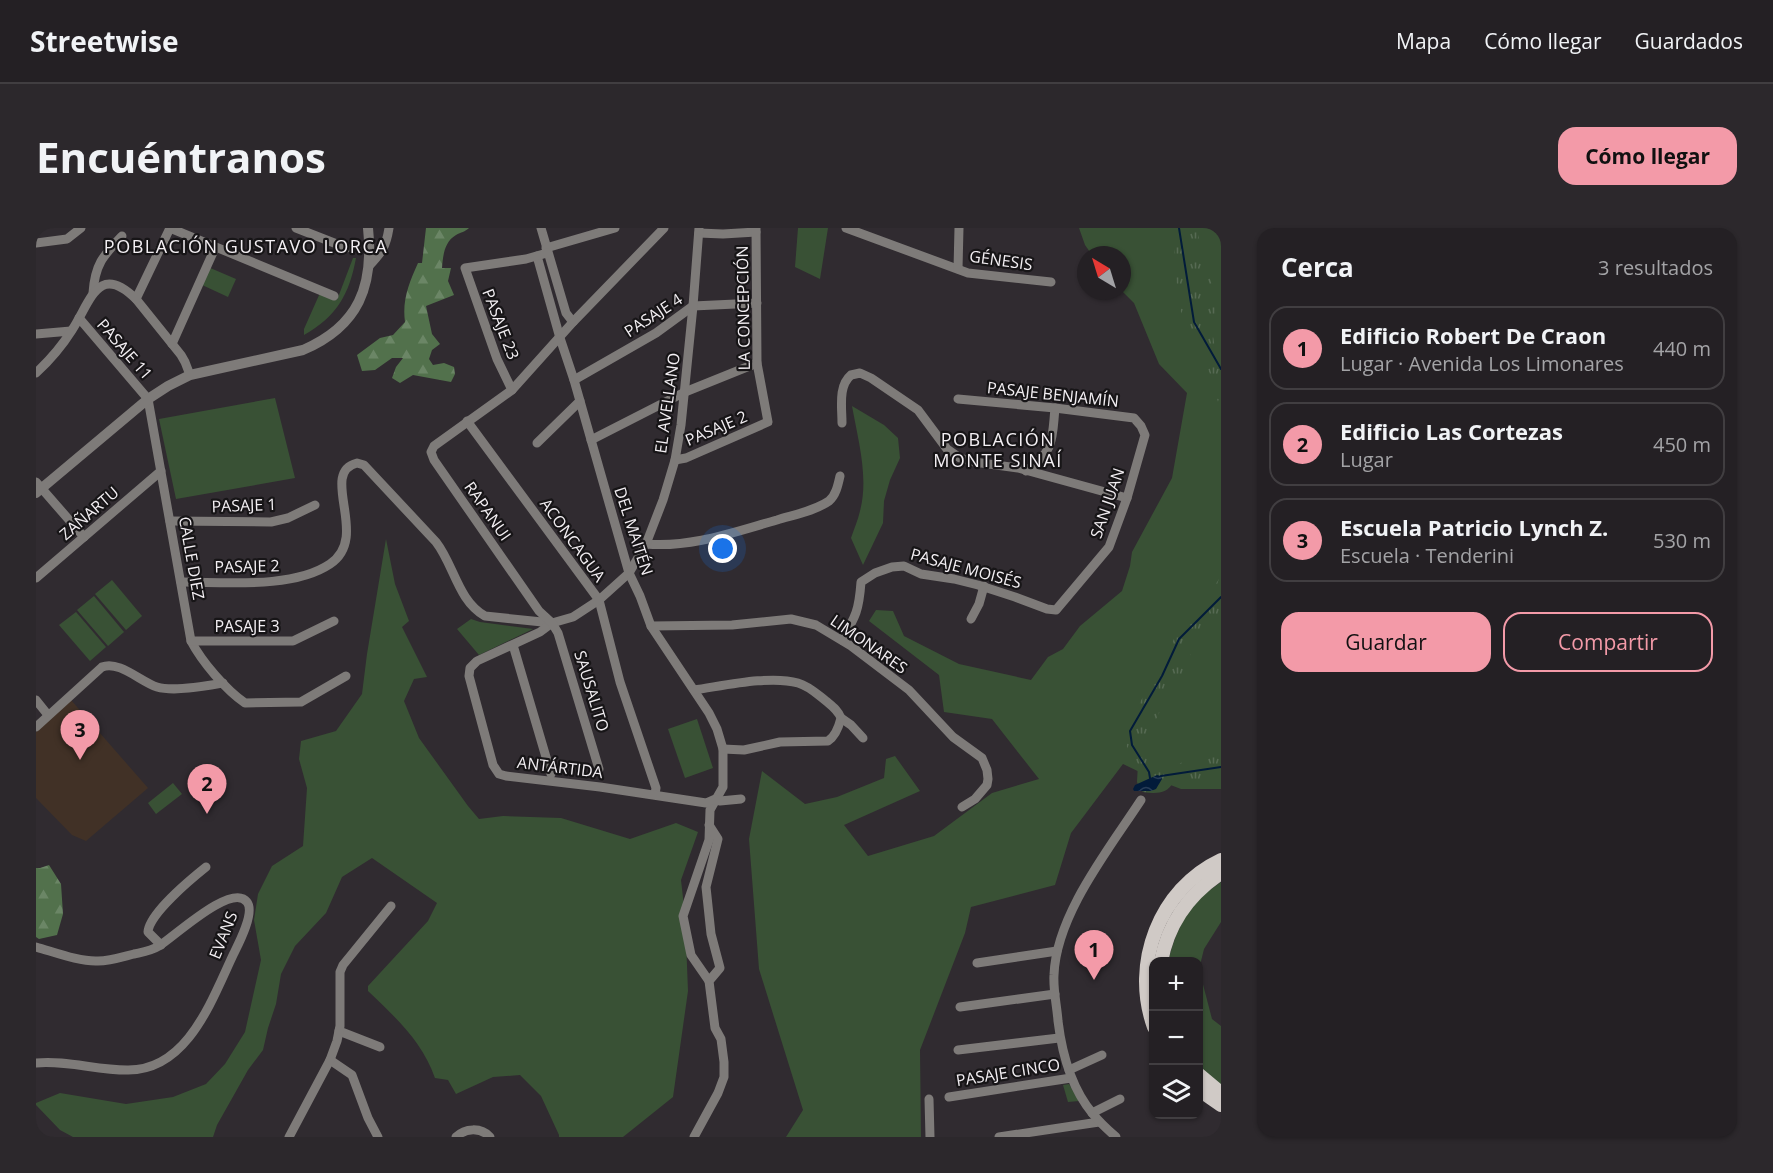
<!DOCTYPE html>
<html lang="es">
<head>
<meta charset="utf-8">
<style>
	body { margin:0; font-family:"Open Sans",sans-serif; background:#2c282c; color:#f1f3f6 }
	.controls { position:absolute; right:18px; bottom:18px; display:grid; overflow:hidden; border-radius:12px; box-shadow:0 2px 4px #0004 }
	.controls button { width:54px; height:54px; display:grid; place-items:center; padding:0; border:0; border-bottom:2px solid #413e41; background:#242024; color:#f1f3f6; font:30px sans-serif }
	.compass { position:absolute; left:1041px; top:18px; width:54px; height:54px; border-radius:50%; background:#242024; box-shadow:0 2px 4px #0004; rotate:322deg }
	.you { position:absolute; left:687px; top:321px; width:21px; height:21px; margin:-15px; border:4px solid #fff; border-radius:50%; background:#1a73e8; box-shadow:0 0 0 9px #1a73e833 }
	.badge { display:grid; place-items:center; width:39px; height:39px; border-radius:50%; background:#f39aa8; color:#111; font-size:20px; font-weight:700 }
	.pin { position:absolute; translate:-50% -50px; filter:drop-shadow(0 2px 3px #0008) }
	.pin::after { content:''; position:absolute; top:32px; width:21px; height:18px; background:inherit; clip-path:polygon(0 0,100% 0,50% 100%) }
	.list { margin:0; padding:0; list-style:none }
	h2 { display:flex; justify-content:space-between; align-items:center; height:78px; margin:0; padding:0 24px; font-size:26px }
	h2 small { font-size:20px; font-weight:400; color:#a3a3a6 }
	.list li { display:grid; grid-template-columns:39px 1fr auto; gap:18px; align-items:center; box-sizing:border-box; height:84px; margin:0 12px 12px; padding:0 12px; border:2px solid #413e41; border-radius:18px }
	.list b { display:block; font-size:22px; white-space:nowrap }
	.list p { margin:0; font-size:20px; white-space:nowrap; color:#a3a3a6 }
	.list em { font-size:20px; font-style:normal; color:#a3a3a6 }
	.actions { display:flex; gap:12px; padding:18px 24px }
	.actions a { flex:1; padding:14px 0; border:2px solid #f39aa8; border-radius:18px; text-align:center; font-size:21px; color:#f39aa8 }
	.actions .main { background:#f39aa8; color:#111 }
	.icon { flex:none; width:33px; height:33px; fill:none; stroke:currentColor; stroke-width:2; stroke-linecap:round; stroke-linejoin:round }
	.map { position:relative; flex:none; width:1185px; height:909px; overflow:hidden; border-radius:18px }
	header { display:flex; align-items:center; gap:36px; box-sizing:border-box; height:84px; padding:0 30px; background:#242024; border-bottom:2px solid #413e41 }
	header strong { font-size:28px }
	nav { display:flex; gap:33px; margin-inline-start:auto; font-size:21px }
	.intro { display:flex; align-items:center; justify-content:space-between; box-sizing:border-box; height:144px; padding:0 36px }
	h1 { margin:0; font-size:42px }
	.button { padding:15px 27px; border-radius:18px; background:#f39aa8; color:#111; font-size:21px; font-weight:700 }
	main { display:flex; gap:36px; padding:0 36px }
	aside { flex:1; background:#242024; border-radius:18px; box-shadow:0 2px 4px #0004 }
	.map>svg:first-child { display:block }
	.education { fill:#413126 }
	.grass { fill:#395135 }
	.forest { fill:url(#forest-firs) }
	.park { fill:url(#park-tufts) }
	.water { fill:url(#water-waves) }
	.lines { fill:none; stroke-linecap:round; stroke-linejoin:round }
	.stream { stroke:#021b3a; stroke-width:2 }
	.minor { stroke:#7e7b79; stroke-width:9 }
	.tertiary { stroke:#7e7b79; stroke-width:10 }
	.primary { stroke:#d0cac6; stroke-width:14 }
	.labels { text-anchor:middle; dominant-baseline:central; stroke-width:4.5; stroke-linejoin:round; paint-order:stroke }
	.street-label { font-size:16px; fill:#f3eff3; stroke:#171517 }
	.neighbourhood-label { font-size:18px; letter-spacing:1.5px; fill:#f3eff3; stroke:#171517 }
</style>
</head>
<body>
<header>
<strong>Streetwise</strong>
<nav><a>Mapa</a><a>Cómo llegar</a><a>Guardados</a></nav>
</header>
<div class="intro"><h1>Encuéntranos</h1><a class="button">Cómo llegar</a></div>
<main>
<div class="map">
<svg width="1185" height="909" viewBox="0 0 1185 909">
	<defs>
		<pattern id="forest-firs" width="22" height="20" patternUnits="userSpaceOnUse" patternTransform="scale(1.5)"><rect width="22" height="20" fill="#52714c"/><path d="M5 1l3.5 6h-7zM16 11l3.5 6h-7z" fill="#6b8666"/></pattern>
		<pattern id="park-tufts" width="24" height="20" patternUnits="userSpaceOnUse" patternTransform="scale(1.5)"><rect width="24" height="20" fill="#395135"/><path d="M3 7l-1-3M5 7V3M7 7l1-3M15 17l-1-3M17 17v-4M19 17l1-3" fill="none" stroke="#566a53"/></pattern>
		<pattern id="water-waves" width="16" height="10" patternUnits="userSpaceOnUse" patternTransform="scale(1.5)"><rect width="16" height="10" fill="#021b3a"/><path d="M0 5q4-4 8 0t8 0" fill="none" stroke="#273c57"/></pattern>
	</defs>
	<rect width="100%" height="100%" fill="#302b30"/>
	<path class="education" d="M35 472 112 560 50 613 36 607 0 570V504Z"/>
	<g class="grass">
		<path d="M762 0H792L784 51 759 39Z"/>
		<path d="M1043 0H1185V561H1145L1116 550 1087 536 1035 605 1019 657 935 679 929 705 884 822 885 909H750L767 882 723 741 713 611 726 543 769 576 801 569 848 550 850 531 859 528 884 563 808 597 832 628 898 608 956 565 1003 551 956 491 908 484 903 447 833 393 840 382 857 383 868 408 923 436 995 452 1012 429 1027 421 1044 398 1086 363 1094 338 1096 324 1136 250 1151 165 1123 136 1098 75 1086 63V27H1056L1049 17Z"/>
		<path d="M317 30H320C313 67 301 88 268 107V101L284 65 301 72Z"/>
		<path d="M172 39 200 51 192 69 164 56Z"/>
		<path d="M239 170 259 250 140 271 123 191Z"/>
		<path d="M816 178 848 197 862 210 864 230 854 252 848 273 847 295 827 337 815 310C818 301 822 292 824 283 833 249 822 212 816 178Z"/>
		<path d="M350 311 359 356 373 393 366 399 391 449 378 451 368 473 383 510 432 578 443 591 467 588 525 590 594 611 640 595 662 604 645 652 649 687 652 763 637 869 587 909H523V907L505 868 484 847 457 849 420 866 412 852 399 850C386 813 360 790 332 763V758L392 693 401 675 336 630 306 649 290 685 259 718 245 746 240 776 232 800 227 822 212 842 181 897 177 909H37L24 902 0 877V875L24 865 90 876 137 869 170 856 189 836 209 804 225 732 218 692 222 666 236 638 267 618 271 560 263 531 265 513 300 503 326 466 331 426Z"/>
		<path d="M76 352 106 388 90 402 59 366Z"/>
		<path d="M58 368 88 404 72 418 41 382Z"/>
		<path d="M40 384 70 419 54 433 23 397Z"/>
		<path d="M435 391 444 394 497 401 443 427 421 401Z"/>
		<path d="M661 491 677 540 649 550 632 501Z"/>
		<path d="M137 555 146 566 120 586 112 575Z"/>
		<path d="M1185 654V694L1168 721 1163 741 1176 791 1185 798V857L1173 849 1163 837 1162 734H1132C1138 710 1147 686 1165 669 1171 663 1179 659 1185 654Z"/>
		<path d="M1033 856 1043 873 1032 874 1027 857Z"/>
	</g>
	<g class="forest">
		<path d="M390 0H433C429 4 425 4 420 7 408 14 407 28 406 40H415L412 53 418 67 390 78 396 106 404 116 396 122 393 131 397 137 408 135 418 139 419 146 415 154 377 147 364 155 356 150 360 139 367 130H356L339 142 326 143 321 127 344 110 357 107 369 94C366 72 373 55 382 35H386Z"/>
		<path d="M13 637 25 656 27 686 21 707 3 711 0 709V640H4Z"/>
	</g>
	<g class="park">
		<path d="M1137 0H1162L1163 14 1179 64 1180 82 1177 108 1179 120 1185 135V184L1166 120 1145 84 1141 61Z"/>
		<path d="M1185 348V389C1169 401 1158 408 1154 428 1152 435 1151 444 1148 451 1145 459 1136 466 1130 473 1119 489 1106 521 1117 539L1127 542 1185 519V551H1162L1137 554C1132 566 1119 566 1107 564L1103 559 1101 554 1102 536 1091 519 1089 501 1125 437 1141 405 1157 383 1170 371Z"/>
	</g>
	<path class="water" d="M1121 547 1125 548 1126 551 1120 561 1115 563H1098L1097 561 1099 557Z"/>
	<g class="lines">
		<g class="stream">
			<path d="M1143 0 1158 94 1185 141"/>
			<path d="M1125 548 1185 539"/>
			<path d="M1114 550 1113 544 1096 517 1094 503 1126 448 1143 411 1185 369"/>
		</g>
		<g class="minor">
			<path d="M134 0 298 68"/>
			<path d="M260 0 311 20"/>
			<path d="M505 0 530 85 537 94"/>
			<path d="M810 0 932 45 1015 54"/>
			<path d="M663 5 687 6 720 4"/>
			<path d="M0 15 31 11 45 0"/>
			<path d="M510 20 579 0"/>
			<path d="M501 28 524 110 538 152 593 345 604 368 615 398 673 485 681 501 687 521V559L674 582 673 612 647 688 655 727 673 753"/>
			<path d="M333 38C346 24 350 19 353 0"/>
			<path d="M922 41 923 0"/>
			<path d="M57 65C59 36 67 28 86 8"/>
			<path d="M100 71 145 127 149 134 154 147"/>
			<path d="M43 90 112 171 155 413C166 434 190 462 209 475L265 474 310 448"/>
			<path d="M0 106 35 103"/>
			<path d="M136 116 179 20"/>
			<path d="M0 145C14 132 26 118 36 102 55 73 62 34 100 71L134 0"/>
			<path d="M538 152 620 105 657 78 721 75"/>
			<path d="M476 162 461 131 429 40 490 31 511 25"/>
			<path d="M431 193 563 372 584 454 620 560 619 566"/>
			<path d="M806 195C806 179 802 158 815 147L824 145 835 150 882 182 911 221 924 230 938 234 982 240 1091 270"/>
			<path d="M555 212 649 164 721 135"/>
			<path d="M501 215 544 173"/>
			<path d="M639 232 650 230 732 194 721 135 720 0"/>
			<path d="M990 243C1019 223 1016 211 1019 180"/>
			<path d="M0 254 48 309"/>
			<path d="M134 293 235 294 252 290 279 277"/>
			<path d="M610 316C655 320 698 304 741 292 757 287 779 283 793 273 800 267 802 257 804 248"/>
			<path d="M0 350 125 243"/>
			<path d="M145 354C190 354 257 361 294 336 335 309 282 245 321 235L328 237 400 314C418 337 422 373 449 388L516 395 537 389 563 372 593 345 610 316 627 272 639 232 645 197 657 78 663 0"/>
			<path d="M935 391 943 376 948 358"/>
			<path d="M516 395 504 404 441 433 434 440 433 448 457 537 463 546 470 548 564 559 670 575 679 571 684 573 705 571"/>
			<path d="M615 398 696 397 755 391 780 397 815 418 873 462 917 509 946 530 951 542 952 551 951 557 939 571 926 579"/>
			<path d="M806 412C820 388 823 382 825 354L839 345 856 339 868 338 885 346 918 351 942 357 979 369 1011 381 1020 382 1073 319 1091 270 1109 207 1105 198 1098 190 1019 180 922 171"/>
			<path d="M155 413H257L298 393"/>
			<path d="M477 417 515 546"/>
			<path d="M658 462C687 458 734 447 762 455 773 458 781 466 790 473 796 478 802 482 805 490 803 498 800 508 792 513L744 514 708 522 687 521"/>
			<path d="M0 472 12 487"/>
			<path d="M805 490 815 497 827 510"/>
			<path d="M0 499 66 439C83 432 105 454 121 459 138 464 170 458 187 455"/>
			<path d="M563 541 522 405 516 395 503 383 398 232 395 224 398 218 476 162 537 94 628 0"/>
			<path d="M125 717 112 704C113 686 155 651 170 639"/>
			<path d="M0 719C18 724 44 734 62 733 74 733 86 729 98 726 107 724 115 723 123 718 138 709 196 654 211 674 219 684 203 715 198 725 176 771 152 843 91 842 60 842 30 832 0 835"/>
			<path d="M941 735 1021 723"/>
			<path d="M924 779 1019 766"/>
			<path d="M303 803 344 819"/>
			<path d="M922 822 1023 810"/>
			<path d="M294 832 316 847 332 890 342 909"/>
			<path d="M1033 842 1066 827"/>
			<path d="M913 869 1035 850"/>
			<path d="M893 871 894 909"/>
			<path d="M1056 885 1084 871"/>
			<path d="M253 909 294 832 301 813 304 798V744L307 737 355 678"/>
			<path d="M420 909C429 900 445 899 454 909"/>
			<path d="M658 909 682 865 688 849V834L685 811 679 800 673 753 684 740 675 706 670 659 682 611 673 597"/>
			<path d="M963 909 1063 894"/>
			<path d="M1080 909C1072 902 1064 895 1057 886 1035 860 1026 826 1022 793 1021 778 1017 762 1018 747 1020 687 1073 621 1105 572"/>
		</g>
		<path class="tertiary" d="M0 265 112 171 132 158 154 147 267 122C323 98 338 58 332 0"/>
		<g class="primary">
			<path d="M1125 734C1132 695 1153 666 1185 645"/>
			<path d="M1118 799C1095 736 1123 661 1185 632"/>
			<path d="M1162 846 1185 865"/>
			<path d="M1162 861 1185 877"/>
		</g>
	</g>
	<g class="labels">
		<g class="street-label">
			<text transform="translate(965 32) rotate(8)">GÉNESIS</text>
			<text transform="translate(707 80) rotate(-91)">LA CONCEPCIÓN</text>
			<text transform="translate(617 87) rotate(-33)">PASAJE 4</text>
			<text transform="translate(465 96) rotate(69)">PASAJE 23</text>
			<text transform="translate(89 121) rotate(49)">PASAJE 11</text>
			<text transform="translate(1017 166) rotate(6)">PASAJE BENJAMÍN</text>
			<text transform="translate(631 175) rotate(-82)">EL AVELLANO</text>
			<text transform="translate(680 200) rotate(-23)">PASAJE 2</text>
			<text transform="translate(1071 275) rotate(-71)">SAN JUAN</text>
			<text transform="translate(208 277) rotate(-2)">PASAJE 1</text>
			<text transform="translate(452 283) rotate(55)">RAPANUI</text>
			<text transform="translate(53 285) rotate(-41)">ZAÑARTU</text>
			<text transform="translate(598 303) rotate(72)">DEL MAITÉN</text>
			<text transform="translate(537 312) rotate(54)">ACONCAGUA</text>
			<text transform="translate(156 330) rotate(80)">CALLE DIEZ</text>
			<text transform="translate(211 338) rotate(-1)">PASAJE 2</text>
			<text transform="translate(930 340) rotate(15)">PASAJE MOISÉS</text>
			<text x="211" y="398">PASAJE 3</text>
			<text transform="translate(833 416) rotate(35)">LIMONARES</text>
			<text transform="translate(556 463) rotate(73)">SAUSALITO</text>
			<text transform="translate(524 539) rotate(7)">ANTÁRTIDA</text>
			<text transform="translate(187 707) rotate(-68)">EVANS</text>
			<text transform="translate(972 844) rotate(-9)">PASAJE CINCO</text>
		</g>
		<g class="neighbourhood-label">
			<text x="210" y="18">POBLACIÓN GUSTAVO LORCA</text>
			<text x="962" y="211">POBLACIÓN<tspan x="962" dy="21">MONTE SINAÍ</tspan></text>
		</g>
	</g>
</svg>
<div class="controls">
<button>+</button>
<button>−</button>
<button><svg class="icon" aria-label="layers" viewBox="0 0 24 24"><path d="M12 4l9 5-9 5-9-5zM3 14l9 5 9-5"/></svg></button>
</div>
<svg class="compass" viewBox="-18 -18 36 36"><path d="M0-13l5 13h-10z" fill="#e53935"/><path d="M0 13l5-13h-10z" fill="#a3a3a6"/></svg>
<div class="you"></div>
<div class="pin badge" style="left:1058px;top:752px">1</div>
<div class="pin badge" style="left:171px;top:586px">2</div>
<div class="pin badge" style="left:44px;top:532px">3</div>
</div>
<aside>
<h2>Cerca<small>3 resultados</small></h2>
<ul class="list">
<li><span class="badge">1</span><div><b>Edificio Robert De Craon</b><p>Lugar · Avenida Los Limonares</p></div><em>440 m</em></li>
<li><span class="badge">2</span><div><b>Edificio Las Cortezas</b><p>Lugar</p></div><em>450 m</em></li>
<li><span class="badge">3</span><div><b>Escuela Patricio Lynch Z.</b><p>Escuela · Tenderini</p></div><em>530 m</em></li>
</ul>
<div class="actions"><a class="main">Guardar</a><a>Compartir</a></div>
</aside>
</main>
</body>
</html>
